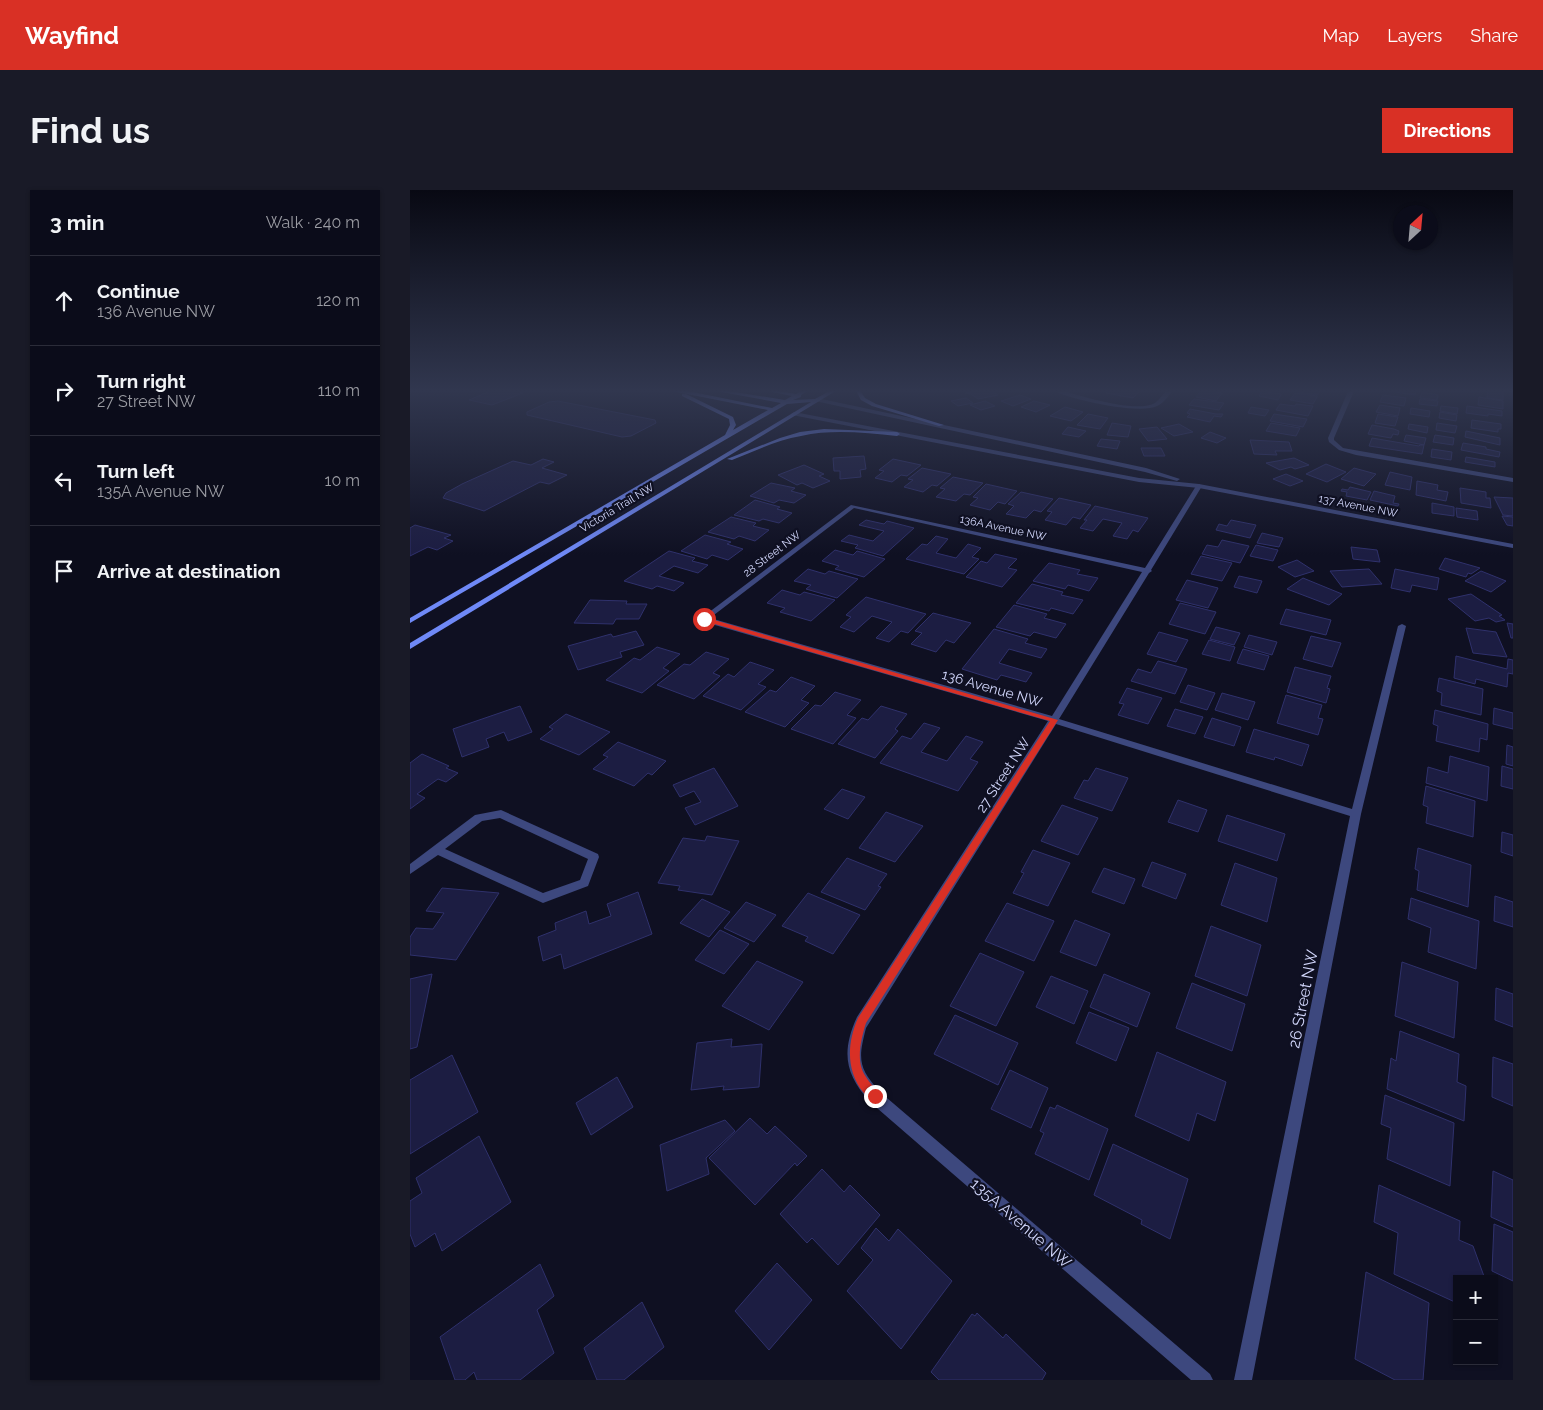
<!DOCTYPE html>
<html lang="en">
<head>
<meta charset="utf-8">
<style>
	body { margin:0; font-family:Raleway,sans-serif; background:#191a27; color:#f1f3f6 }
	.controls { position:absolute; right:15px; bottom:15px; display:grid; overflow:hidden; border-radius:0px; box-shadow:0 1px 4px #0004 }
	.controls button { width:45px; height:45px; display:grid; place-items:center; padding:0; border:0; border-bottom:1px solid #2b2c39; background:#0b0c1a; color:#f1f3f6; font:25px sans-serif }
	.compass { position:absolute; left:983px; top:15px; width:45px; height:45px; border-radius:50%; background:#0b0c1a; box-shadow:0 1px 4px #0004; rotate:26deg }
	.stop { position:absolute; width:15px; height:15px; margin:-11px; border:4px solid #d93025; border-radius:50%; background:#fff }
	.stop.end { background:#d93025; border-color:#fff; box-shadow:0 1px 5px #0008 }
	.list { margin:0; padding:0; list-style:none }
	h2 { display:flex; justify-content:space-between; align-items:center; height:65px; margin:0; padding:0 20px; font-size:21px }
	h2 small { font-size:16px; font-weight:400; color:#9a9ba2 }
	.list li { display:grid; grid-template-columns:32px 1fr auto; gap:15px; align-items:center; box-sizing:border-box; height:90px; padding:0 20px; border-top:1px solid #2b2c39 }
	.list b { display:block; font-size:19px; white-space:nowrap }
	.list p { margin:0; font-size:16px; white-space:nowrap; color:#9a9ba2 }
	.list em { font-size:16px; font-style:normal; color:#9a9ba2 }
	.icon { flex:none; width:28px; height:28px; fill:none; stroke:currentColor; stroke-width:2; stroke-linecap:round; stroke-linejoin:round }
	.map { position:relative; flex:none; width:1103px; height:1190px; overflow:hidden; border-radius:0px }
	header { display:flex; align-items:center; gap:30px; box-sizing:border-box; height:70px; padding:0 25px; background:#d93025; color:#fff }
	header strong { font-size:24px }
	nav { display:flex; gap:28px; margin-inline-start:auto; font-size:18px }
	.intro { display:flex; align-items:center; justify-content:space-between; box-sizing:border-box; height:120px; padding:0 30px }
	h1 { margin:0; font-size:35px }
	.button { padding:12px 22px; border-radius:0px; background:#d93025; color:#fff; font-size:18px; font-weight:700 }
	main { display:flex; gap:30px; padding:0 30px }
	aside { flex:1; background:#0b0c1a; border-radius:0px; box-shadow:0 1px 4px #0004 }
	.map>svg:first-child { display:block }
	.building { fill:#1c1d42; stroke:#2f316c }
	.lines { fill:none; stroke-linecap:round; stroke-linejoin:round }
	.minor { fill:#3d487e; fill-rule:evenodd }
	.tertiary { fill:#3d487e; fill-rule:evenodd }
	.secondary { fill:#6f89f7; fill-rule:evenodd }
	.route { fill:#d93025 }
	.labels { text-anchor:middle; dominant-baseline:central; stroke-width:4.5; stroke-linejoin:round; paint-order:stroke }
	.far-street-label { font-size:11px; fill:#d2d7fc; stroke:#0f1022 }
	.street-label { font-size:14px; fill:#d2d7fc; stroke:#0f1022 }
	.near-street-label { font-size:16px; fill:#d2d7fc; stroke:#0f1022 }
</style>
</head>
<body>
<header>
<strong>Wayfind</strong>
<nav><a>Map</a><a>Layers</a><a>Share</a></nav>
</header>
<div class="intro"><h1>Find us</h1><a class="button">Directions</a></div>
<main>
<aside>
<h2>3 min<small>Walk · 240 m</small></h2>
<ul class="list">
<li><svg class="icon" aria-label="ahead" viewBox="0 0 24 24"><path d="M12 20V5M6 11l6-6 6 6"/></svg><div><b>Continue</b><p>136 Avenue NW</p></div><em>120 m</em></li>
<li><svg class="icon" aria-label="right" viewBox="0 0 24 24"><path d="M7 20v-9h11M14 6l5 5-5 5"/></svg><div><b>Turn right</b><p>27 Street NW</p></div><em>110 m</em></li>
<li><svg class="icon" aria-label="left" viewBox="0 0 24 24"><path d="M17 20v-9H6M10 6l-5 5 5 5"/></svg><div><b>Turn left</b><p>135A Avenue NW</p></div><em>10 m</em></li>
<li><svg class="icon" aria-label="arrive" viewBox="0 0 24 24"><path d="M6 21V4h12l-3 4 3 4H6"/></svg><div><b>Arrive at destination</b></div></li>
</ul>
</aside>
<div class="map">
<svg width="1103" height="1190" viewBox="0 0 1103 1190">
	<rect width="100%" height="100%" fill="#0f1022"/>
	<g class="building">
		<path d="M85 199H100L113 203 82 215 59 210Z"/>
		<path d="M578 199 588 205 568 209 561 204 555 203Z"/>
		<path d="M700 199H710L729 202 723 208 696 203Z"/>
		<path d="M885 199H912L907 205 883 201Z"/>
		<path d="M983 199H1007L1005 205 985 202 986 199Z"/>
		<path d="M791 200 812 203 806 211 786 207Z"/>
		<path d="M1078 200 1093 202V210L1077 208Z"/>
		<path d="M852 201 871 204 868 210 849 206Z"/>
		<path d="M1012 202 1028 205 1027 210 1010 208Z"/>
		<path d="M885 203 907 206V207L903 214 880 210Z"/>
		<path d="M610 205 621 209 603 216 591 211Z"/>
		<path d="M973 205 996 208 994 216 970 212Z"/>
		<path d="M1069 207 1093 211V219L1068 215Z"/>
		<path d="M556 208 563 213 548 216 541 211Z"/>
		<path d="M784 209 814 213 809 220 779 215Z"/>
		<path d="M1010 209 1028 211 1027 216 1009 214Z"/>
		<path d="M148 211 245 230 246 233 221 246 212 247 117 225V222L139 212Z"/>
		<path d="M575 211 585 216 571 220 560 215Z"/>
		<path d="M624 211 640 215 626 222 611 217Z"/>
		<path d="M870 214 885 216 886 214 903 216 898 226 866 220Z"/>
		<path d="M970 215 990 218 988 226 966 222Z"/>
		<path d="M1031 216 1048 218 1047 224 1030 221Z"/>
		<path d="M1057 216 1092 221V226L1078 224V226L1056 223Z"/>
		<path d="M655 217 673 222 661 231 640 226Z"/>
		<path d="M841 217 859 220 855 226 838 223Z"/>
		<path d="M1001 218 1020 221 1019 227 1000 224Z"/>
		<path d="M780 219 806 224H813L811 227 804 226 800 232 777 227 780 224 777 223Z"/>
		<path d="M1030 222 1047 225 1046 231 1029 228Z"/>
		<path d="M678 224 698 228 690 239 667 235Z"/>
		<path d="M864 224 897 229 893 237 860 231Z"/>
		<path d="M968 224 988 227 985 236 965 233Z"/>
		<path d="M1062 230 1091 234V239H1088V242L1061 238Z"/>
		<path d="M702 233 721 236 718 247 697 245Z"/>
		<path d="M861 233 890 238 886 246 856 241Z"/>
		<path d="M1027 233 1047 236 1045 243 1026 240Z"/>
		<path d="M769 234 783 242 764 246 751 238Z"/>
		<path d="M999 234 1018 237 1017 243 998 239Z"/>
		<path d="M962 235 984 239 989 241 988 245 983 244 981 248 958 244Z"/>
		<path d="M658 237 676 241 669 247 652 244Z"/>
		<path d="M747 237 757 249 738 251 729 239Z"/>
		<path d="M1056 241 1090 248V255L1055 247Z"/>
		<path d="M800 242 816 248 807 253 791 248Z"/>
		<path d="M996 245 1016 248 1014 255 994 251Z"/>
		<path d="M1025 245 1044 248 1043 255 1023 252Z"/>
		<path d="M962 248 1009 256 1010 255H1014L1012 264 959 256Z"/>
		<path d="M691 249 710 251 707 259 687 256Z"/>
		<path d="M840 250 879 252 882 261H865L867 265 844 264Z"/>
		<path d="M1053 253 1076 257V259L1090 262 1089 267 1051 260Z"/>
		<path d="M731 258H751L755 266H734Z"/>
		<path d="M1022 259 1042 262 1041 270 1021 267Z"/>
		<path d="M454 266 456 279 450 280 451 287 430 289V281H424L423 268Z"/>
		<path d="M1056 267 1085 272V277L1055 272Z"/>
		<path d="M884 268 899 275 885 279 881 277 870 280 856 273Z"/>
		<path d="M133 269 144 272 132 278 157 285 139 294 130 292 74 321 33 308 36 303 52 294 103 271 121 275Z"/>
		<path d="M483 269 511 275 497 286 491 285 482 292 465 288 474 281 469 280Z"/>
		<path d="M916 274 936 282 917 292 896 284Z"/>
		<path d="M394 275 414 284 409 286 420 291 403 298 392 293 387 295 368 285Z"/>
		<path d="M512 278 541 284 527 296 522 295 513 302 494 297 503 290 498 289Z"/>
		<path d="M944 278 966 284 954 296 931 289Z"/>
		<path d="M980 282 1002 287 1000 300 975 295Z"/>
		<path d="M876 284 893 291 880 296 863 289Z"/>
		<path d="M543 287 573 293 560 305 554 304 546 311 526 307 535 299 530 298Z"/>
		<path d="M1007 291 1028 295 1027 300 1038 302 1036 311 1006 305Z"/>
		<path d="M361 293 385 298 381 301 396 305 384 313 369 310 364 313 340 306Z"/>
		<path d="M576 294 607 301 595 314 588 312 580 320 560 315 568 308 563 307Z"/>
		<path d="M940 297 961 302 957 310 936 306 937 302 931 301 932 299 938 300Z"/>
		<path d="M1050 298 1076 302V308H1080L1081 318 1051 313Z"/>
		<path d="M964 301 985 306 983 313 989 314 988 316 960 310Z"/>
		<path d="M611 302 643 309 631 322 624 320 616 328 596 324 604 316 598 314Z"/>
		<path d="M1084 307 1103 308V326L1093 325Z"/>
		<path d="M649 308 681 315 670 329 663 327 656 335 635 330 642 322 637 321Z"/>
		<path d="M345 310 370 317 367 319 382 323 369 333 353 329 349 331 324 325Z"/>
		<path d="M1022 313 1044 317V326L1022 323Z"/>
		<path d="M685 316 738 328 728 342 723 340 717 349 703 346 712 333 693 329 683 341 670 338 677 330H674Z"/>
		<path d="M1046 318 1067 321 1068 330 1047 327Z"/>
		<path d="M1092 326 1103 327V336L1097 335Z"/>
		<path d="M321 327 346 333 343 336 359 340 345 351 329 346 324 349 298 342Z"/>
		<path d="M456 330 474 334 477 331 504 338 473 366 445 358 448 355 431 351 439 345 463 351 474 341 449 335Z"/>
		<path d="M821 330 846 335 840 348 806 340 809 334 817 336Z"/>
		<path d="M5 335 41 345 34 348 43 351 27 360 18 357 0 366V338Z"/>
		<path d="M852 343 873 348 869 357 847 353Z"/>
		<path d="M295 345 321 352 317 354 333 359 318 370 302 365 297 369 271 361Z"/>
		<path d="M526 346 538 349 526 363 546 368 558 354 571 358 562 367 569 369 554 384 496 369 512 354 517 355Z"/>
		<path d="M812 350 839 356 830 373 792 364 797 355 808 357Z"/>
		<path d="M846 355 868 360 863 371 840 366Z"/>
		<path d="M941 357 967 360 970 372 943 369Z"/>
		<path d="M425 360 443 365 447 361 475 369 454 387 425 379 429 376 412 371Z"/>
		<path d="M259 361 285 368 282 371 298 375 288 383 264 376 249 386 274 393 264 401 247 396 242 399 214 391Z"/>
		<path d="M585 364 607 369 598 378 607 380 592 397 556 387 571 371 577 373Z"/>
		<path d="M791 366 822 373 812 391 781 384Z"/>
		<path d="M1035 368 1070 378 1061 384 1058 383 1056 387 1029 379Z"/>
		<path d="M887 370 904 381 885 387 868 377Z"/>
		<path d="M639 373 670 380 667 384 688 388 679 401 658 395 655 399 623 391Z"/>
		<path d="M398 379 415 384 419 381 448 389 427 408 396 399 401 395 384 391Z"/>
		<path d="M959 379 972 394 932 397 920 381Z"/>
		<path d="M985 379 1029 388 1027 400 1002 395 1000 402 981 398Z"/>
		<path d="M1071 381 1096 391 1081 402 1055 391Z"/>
		<path d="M829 386 852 391 847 403 824 397Z"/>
		<path d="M893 388 932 404 919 415 877 399Z"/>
		<path d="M777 390 808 398 798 418 766 410Z"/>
		<path d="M622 394 653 402 651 405 673 410 663 424 641 418 639 421 606 413Z"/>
		<path d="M372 400 390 405 394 402 425 410 401 431 370 422 375 418 357 413Z"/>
		<path d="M1061 404 1092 425 1089 426 1095 430 1086 432 1079 428 1065 431 1038 409Z"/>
		<path d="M456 407 516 424 498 443 491 441 479 452 466 448 482 432 462 426 444 442 430 437 441 427 436 425Z"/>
		<path d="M180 410 217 411 216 414H237L229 429H206L203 434 164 433Z"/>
		<path d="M770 413 806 422 795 444 759 434Z"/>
		<path d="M604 415 637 424 634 428 656 434 646 448 624 442 620 446 586 437Z"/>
		<path d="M876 419 921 430 916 445 870 434Z"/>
		<path d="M523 423 561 433 544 453 536 450 526 462 501 454 512 443 505 441Z"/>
		<path d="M1097 433 1103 434V448H1101Z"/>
		<path d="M806 437 830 443 824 455 800 449Z"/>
		<path d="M1056 438 1086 442 1097 467 1063 463Z"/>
		<path d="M584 439 618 449 615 453 637 459 631 468 599 459 589 473 622 483 616 492 591 485 587 490 552 479Z"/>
		<path d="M226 441 234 455 210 462 212 467 168 480 158 456 201 444 203 447Z"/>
		<path d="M749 442 778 450 766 472 737 464Z"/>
		<path d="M839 445 867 452 862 465 834 457Z"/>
		<path d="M901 446 931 453 922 477 893 469Z"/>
		<path d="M799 450 825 457 820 471 792 464Z"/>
		<path d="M247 457 270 464 253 478 259 481 232 503 196 490 224 468 230 470Z"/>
		<path d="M833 459 859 466 854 480 827 473Z"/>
		<path d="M296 462 319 469 303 483 310 486 284 509 247 495 274 474 280 475Z"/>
		<path d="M1046 466 1097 479 1098 469 1103 470V484L1098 483 1097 497 1066 489 1065 494 1044 488Z"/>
		<path d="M748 471 777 479 765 504 721 491 728 479 741 483Z"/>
		<path d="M340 472 364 480 348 494 356 497 331 520 293 506 318 484 324 487Z"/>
		<path d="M885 477 921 486 917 498 920 499 916 513 877 502Z"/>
		<path d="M381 487 405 496 391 510 399 513 375 537 335 522 360 500 366 502Z"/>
		<path d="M1029 488 1073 499 1071 525 1031 515 1032 503 1027 501Z"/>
		<path d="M778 495 805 503 797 520 770 512Z"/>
		<path d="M717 498 752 508 738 534 708 525 714 514 709 513Z"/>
		<path d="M425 502 451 510 437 525 446 528 423 554 381 539 405 515 411 516Z"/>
		<path d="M812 503 845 512 838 530 805 520Z"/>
		<path d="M876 505 912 515 908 528 913 529 908 545 867 533Z"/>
		<path d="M110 516 122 542 98 551 94 542 76 549 79 557 52 567 43 539Z"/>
		<path d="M471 516 497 524 485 539 488 541 465 568 428 554 452 528 458 530Z"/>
		<path d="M1084 518 1103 523V539L1083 534Z"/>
		<path d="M765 519 793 527 785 544 757 536Z"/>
		<path d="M1025 520 1078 534 1077 550 1070 548 1069 562 1026 551 1028 536 1023 534Z"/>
		<path d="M156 524 200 542 169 565 130 549 143 539 139 537Z"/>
		<path d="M802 528 831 537 824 556 794 547Z"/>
		<path d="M514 533 530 538 511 562 537 571 556 546 573 552 560 569 568 572 548 601 470 573 492 546 501 549Z"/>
		<path d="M844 539 899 555 892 576 865 567 864 570 836 562Z"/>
		<path d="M208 552 256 571 242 585 238 583 224 596 183 579 198 567 193 565Z"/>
		<path d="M1097 555 1103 557V576L1096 574Z"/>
		<path d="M12 564 39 576 36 578 48 583 36 592 28 589 7 604 15 608 0 619V573Z"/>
		<path d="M1040 566 1079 577 1077 611 1016 593 1018 577 1038 583Z"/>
		<path d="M1092 576 1103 579V599L1091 596Z"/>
		<path d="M304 578 328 616 285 635 275 618 291 612 284 601 270 607 263 595Z"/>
		<path d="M686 578 718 588 702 621 664 608 674 590 678 591Z"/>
		<path d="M1016 596 1065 611 1063 647 1016 633 1018 617 1013 615Z"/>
		<path d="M432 599 455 607 438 629 414 619Z"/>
		<path d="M768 610 797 620 788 642 758 632Z"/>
		<path d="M652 615 688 628 668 665 631 651Z"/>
		<path d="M476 622 513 636 485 672 449 658Z"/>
		<path d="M817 625 875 644 867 671 808 651Z"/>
		<path d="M1092 642 1103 645V666L1091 662Z"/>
		<path d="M297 646 329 651 302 705 268 700 270 696 248 693 273 648 295 651Z"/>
		<path d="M1008 658 1061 675 1058 717 1007 700 1009 681 1005 679Z"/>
		<path d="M623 660 660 673 638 716 603 703 614 683 611 682Z"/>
		<path d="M437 668 477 684 468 696 471 697 455 720 411 702Z"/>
		<path d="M742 672 776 684 766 709 732 696Z"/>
		<path d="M825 673 867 688 857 732 811 715Z"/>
		<path d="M694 678 725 689 714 714 682 702Z"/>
		<path d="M32 698 89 703 46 770 0 765V747L6 738 23 739 34 723 16 721Z"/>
		<path d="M228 702 242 744 154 779 151 764 133 771 128 747 146 740 145 733 176 721 179 734 201 726 197 714Z"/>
		<path d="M398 703 450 725 423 764 395 751 398 747 372 736Z"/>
		<path d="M1085 706 1103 712V737L1084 731Z"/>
		<path d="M1001 708 1069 731 1066 779 1018 762 1021 738 998 729Z"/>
		<path d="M292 709 320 722 299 747 270 733Z"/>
		<path d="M336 712 366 725 344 752 314 738Z"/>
		<path d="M597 713 644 731 624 771 575 751Z"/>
		<path d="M665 730 700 744 686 776 650 762Z"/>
		<path d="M801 736 851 755 837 806 785 786Z"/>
		<path d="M310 740 339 754 314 784 285 770Z"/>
		<path d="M570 763 614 782 586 836 540 816Z"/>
		<path d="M347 771 393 792 359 840 312 816Z"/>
		<path d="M992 772 1048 792 1044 848 985 826Z"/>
		<path d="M22 784 7 857 0 859V789Z"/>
		<path d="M694 784 740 803 727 837 680 817Z"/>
		<path d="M641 786 678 801 664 834 626 817Z"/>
		<path d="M782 793 835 814 822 861 766 838Z"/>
		<path d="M1086 798 1103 804V837L1085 830Z"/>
		<path d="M679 822 719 838 706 871 666 853Z"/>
		<path d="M545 825 608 853 588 895 524 864Z"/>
		<path d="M990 841 1049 864 1047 892 1056 896 1054 931 977 899 981 868 986 871Z"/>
		<path d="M322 849 321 857 352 854 349 897 313 900 314 896 281 900 287 853Z"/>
		<path d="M747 862 816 892 805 931 787 923 779 951 725 926Z"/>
		<path d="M42 865 68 922 0 964V890Z"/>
		<path d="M1083 867 1103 874V916L1082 907Z"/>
		<path d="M600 880 638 898 621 938 581 919Z"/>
		<path d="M207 887 223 917 181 945 166 913Z"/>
		<path d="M975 905 1044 933 1040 996 977 969 981 938 971 934Z"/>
		<path d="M647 915 698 939 679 990 625 964 634 943 630 941 640 917 645 919Z"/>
		<path d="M340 928 357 944 365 936 397 966 387 976 385 973 345 1015 299 968Z"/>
		<path d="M315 930 325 941 296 968 299 984 257 1001 250 955Z"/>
		<path d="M69 946 101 1012 32 1061 25 1043 5 1057 0 1044V1011L12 1003 6 988Z"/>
		<path d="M703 954 778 989 760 1049 731 1034 732 1030 684 1005Z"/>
		<path d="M412 979 434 1002 440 995 470 1025 428 1075 402 1048 397 1053 370 1024Z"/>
		<path d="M1083 981 1103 990V1037L1081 1027Z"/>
		<path d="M969 995 1050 1031 1049 1050 1063 1056 1075 1089H1047V1113L984 1084 988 1043 964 1032Z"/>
		<path d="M1084 1034 1103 1042V1091L1082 1081Z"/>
		<path d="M466 1038 479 1051 488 1039 542 1091 491 1159 437 1101 463 1070 451 1058Z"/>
		<path d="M367 1073 402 1110 359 1160 325 1121Z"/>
		<path d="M130 1074 144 1106 127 1120 144 1163 110 1190H67L64 1182 55 1190H45L30 1147Z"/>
		<path d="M956 1082 1019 1113 1013 1190H985L945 1169Z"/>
		<path d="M232 1112 254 1157 214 1190H187L174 1158Z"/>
		<path d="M567 1123 593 1148 596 1144 636 1183 632 1190H529L521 1182 562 1124 565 1126Z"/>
	</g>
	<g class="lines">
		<g class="minor">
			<path d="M639 199H647C668 205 726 224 745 213 750 209 754 203 758 199H764C759 205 754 213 747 216 728 225 658 209 639 199Z"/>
			<path d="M939 199H945L924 248V250L933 258 1103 288V292L946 265 929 260 919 252 918 248Z"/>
			<path d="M789 294 792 296 741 380 742 381 739 383 649 529 942 619 988 436 992 434 996 436 951 624 842 1190H824L940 626 646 534 456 838C448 869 448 878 470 902L800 1184 803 1190H781L460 912C435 884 431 862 447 827L638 531 291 431 290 429 441 315 735 378 786 296ZM444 318 732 382 642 526 300 428Z"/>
			<path d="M91 620 188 664 189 667 178 696 133 713 28 665 0 684V674L65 625ZM90 628 178 669 170 690 133 703 35 659 72 631Z"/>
		</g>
		<g class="tertiary">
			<path d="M407 208 736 278 770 289 767 291 735 282 405 211V209Z"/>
			<path d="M384 222 729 288 789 294 1103 354V358L789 298 729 292 382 225 381 224Z"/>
		</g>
		<g class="secondary">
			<path d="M260 199H268L362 218 371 213 295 199H306L375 210 382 206 347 199H357L386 204 395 199H401L391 205V207L383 210 405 209 423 199H429L0 459V453L401 212 377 214 0 433V428L315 245 320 235 319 229 272 206V204H276L323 227 326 235 323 240 358 220 262 201Z"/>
			<path d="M445 199H449L455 208 466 214 534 235 529 236 462 216 451 210Z"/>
			<path d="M414 239 487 242 490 244 487 246C455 243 423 239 391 246 367 250 345 261 322 270L317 269 370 248 390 242Z"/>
		</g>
	</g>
	<linearGradient id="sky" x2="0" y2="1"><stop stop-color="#080913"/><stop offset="0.55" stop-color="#31374f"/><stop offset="1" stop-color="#31374f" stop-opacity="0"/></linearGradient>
	<rect width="1103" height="365" fill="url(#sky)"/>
	<path class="route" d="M294 427 648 530 456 833C451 849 445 872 456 887 460 894 467 899 470 906L469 910 465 912C460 910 457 906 453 902 436 880 437 853 448 828L640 531 291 430V427Z"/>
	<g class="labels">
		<g class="far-street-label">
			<text transform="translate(948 316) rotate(11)">137 Avenue NW</text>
			<text transform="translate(207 318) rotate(-31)">Victoria Trail NW</text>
			<text transform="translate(593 338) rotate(12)">136A Avenue NW</text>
			<text transform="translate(362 364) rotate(-37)">28 Street NW</text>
		</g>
		<g class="street-label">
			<text transform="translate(582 498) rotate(16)">136 Avenue NW</text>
			<text transform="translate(593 585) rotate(-57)">27 Street NW</text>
		</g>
		<g class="near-street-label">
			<text transform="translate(893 809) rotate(-79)">26 Street NW</text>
			<text transform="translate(611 1033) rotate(41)">135A Avenue NW</text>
		</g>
	</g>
</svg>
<div class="controls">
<button>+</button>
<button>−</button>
</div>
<svg class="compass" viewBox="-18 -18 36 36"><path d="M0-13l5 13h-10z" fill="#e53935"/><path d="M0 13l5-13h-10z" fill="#9a9ba2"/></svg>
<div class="stop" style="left:294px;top:429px"></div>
<div class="stop end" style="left:465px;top:906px"></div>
</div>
</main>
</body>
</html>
